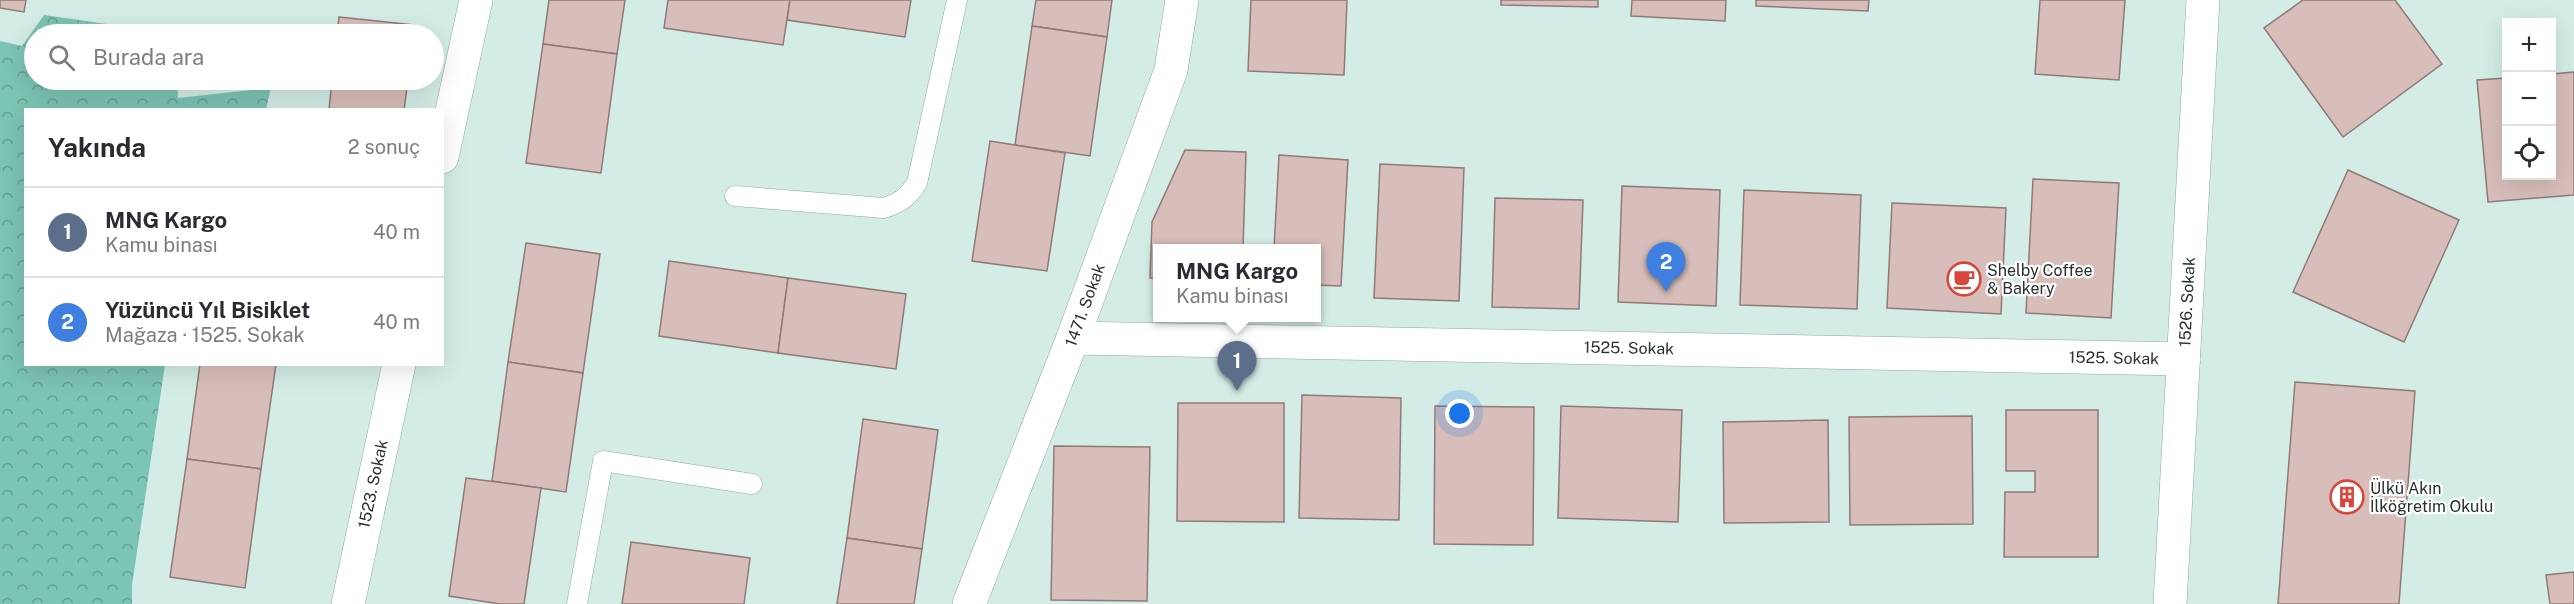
<!DOCTYPE html>
<html lang="tr">
<head>
<meta charset="utf-8">
<style>
	body { margin:0; font-family:"Public Sans",sans-serif; background:#f2f2f3; color:#2b2b33 }
	.controls { position:absolute; right:18px; top:18px; display:grid; overflow:hidden; border-radius:0px; box-shadow:0 6px 24px #0002 }
	.controls button { width:54px; height:54px; display:grid; place-items:center; padding:0; border:0; border-bottom:2px solid #e1e1e2; background:#fff; color:#2b2b33; font:30px sans-serif }
	.you { position:absolute; left:1460px; top:414px; width:21px; height:21px; margin:-15px; border:4px solid #fff; border-radius:50%; background:#1a73e8; box-shadow:0 0 0 9px #1a73e833 }
	.badge { display:grid; place-items:center; width:39px; height:39px; border-radius:50%; background:#0b8043; color:#fff; font-size:20px; font-weight:700 }
	.pin { position:absolute; translate:-50% -50px; filter:drop-shadow(0 2px 3px #0008) }
	.pin::after { content:''; position:absolute; top:32px; width:21px; height:18px; background:inherit; clip-path:polygon(0 0,100% 0,50% 100%) }
	.popup { position:absolute; left:1153px; top:244px; width:168px; height:78px; box-sizing:border-box; display:grid; place-content:center; border-radius:0px; background:#fff; filter:drop-shadow(0 2px 4px #0005); font-size:20px; white-space:nowrap; color:#7c7c81 }
	.popup b { font-size:22px; color:#2b2b33 }
	.popup::after { content:''; position:absolute; left:50%; top:100%; margin-left:-12px; border:12px solid transparent; border-top-color:#fff }
	.list { margin:0; padding:0; list-style:none }
	h2 { display:flex; justify-content:space-between; align-items:center; height:78px; margin:0; padding:0 24px; font-size:26px }
	h2 small { font-size:20px; font-weight:400; color:#7c7c81 }
	.list li { display:grid; grid-template-columns:39px 1fr auto; gap:18px; align-items:center; box-sizing:border-box; height:90px; padding:0 24px; border-top:2px solid #e1e1e2 }
	.list b { display:block; font-size:22px; white-space:nowrap }
	.list p { margin:0; font-size:20px; white-space:nowrap; color:#7c7c81 }
	.list em { font-size:20px; font-style:normal; color:#7c7c81 }
	.icon { flex:none; width:33px; height:33px; fill:none; stroke:currentColor; stroke-width:2; stroke-linecap:round; stroke-linejoin:round }
	.map { position:relative; flex:none; width:2574px; height:604px; overflow:hidden }
	.search { position:absolute; background:#fff; box-shadow:0 6px 24px #0002; left:24px; top:24px; width:420px; height:66px; display:flex; align-items:center; gap:15px; box-sizing:border-box; padding:0 21px; border-radius:33px; color:#7c7c81; font-size:22px }
	.panel { position:absolute; background:#fff; box-shadow:0 6px 24px #0002; left:24px; top:108px; width:420px; height:258px; border-radius:0px }
	.map>svg:first-child { display:block }
	.forest { fill:url(#forest-crowns) }
	.building { fill:#d7beba; stroke:#917a76; stroke-width:1.5 }
	.lines { fill:none; stroke-linecap:round; stroke-linejoin:round }
	.service-casing { stroke:#8fa8a1; stroke-width:21 }
	.minor-casing { stroke:#8fa8a1; stroke-width:34 }
	.service { stroke:#fff; stroke-width:20 }
	.minor { stroke:#fff; stroke-width:33 }
	.labels { text-anchor:middle; dominant-baseline:central; stroke-width:4.5; stroke-linejoin:round; paint-order:stroke }
	.poi-label { font-size:16px; fill:#27312e; stroke:#fff; text-anchor:start }
	.street-label { font-size:16px; fill:#27312e; stroke:#fff }
</style>
</head>
<body>
<div class="map">
<svg width="2574" height="604" viewBox="0 0 2574 604">
	<defs>
		<pattern id="forest-crowns" width="20" height="18" patternUnits="userSpaceOnUse" patternTransform="scale(1.5)"><rect width="20" height="18" fill="#7cc4b3"/><path d="M2 6a3 3 0 1 1 6 0M12 15a3 3 0 1 1 6 0" fill="none" stroke="#66a092"/></pattern>
	</defs>
	<rect width="100%" height="100%" fill="#d3ede6"/>
	<path class="forest" d="M44 15 177 34H34V80H177L178 98 271 88 266 109 26 110V364L165 365 132 585V604H0V41L22 46Z"/>
	<g class="building">
		<path d="M0 0H26L24 12 0 8Z"/>
		<path d="M549 0H625L617 54 543 44Z"/>
		<path d="M668 0H790L783 45 664 28Z"/>
		<path d="M790 0H911L905 37 787 20Z"/>
		<path d="M1036 0H1112L1107 37 1032 26Z"/>
		<path d="M1251 0H1347L1344 75 1248 71Z"/>
		<path d="M1501 0H1598V7L1501 5Z"/>
		<path d="M1632 0H1726L1725 21 1631 16Z"/>
		<path d="M1756 0H1869L1868 11 1756 6Z"/>
		<path d="M2040 0H2125L2119 80 2035 74Z"/>
		<path d="M2303 0H2395L2442 64 2343 137 2264 28Z"/>
		<path d="M339 17 414 25 413 34H337Z"/>
		<path d="M1032 26 1107 37 1090 156 1015 145Z"/>
		<path d="M543 44 617 54 601 173 526 163Z"/>
		<path d="M2574 72V195L2488 202 2477 80 2506 78V176H2552V74Z"/>
		<path d="M332 80H408L404 110H329Z"/>
		<path d="M990 141 1065 153 1047 271 972 261Z"/>
		<path d="M1185 150 1246 152 1243 249H1158V278H1150L1152 222Z"/>
		<path d="M1279 155 1348 160 1341 286 1316 285V249H1274Z"/>
		<path d="M1380 164 1464 168 1459 301 1374 298Z"/>
		<path d="M2348 170 2459 220 2404 342 2293 292Z"/>
		<path d="M2033 179 2119 183 2111 318 2026 313Z"/>
		<path d="M1622 186 1720 190 1716 306 1618 302Z"/>
		<path d="M1744 190 1861 195 1857 309 1740 305Z"/>
		<path d="M1495 198 1583 200 1579 309 1492 307Z"/>
		<path d="M1892 203 2006 208 2001 314 1887 308Z"/>
		<path d="M526 243 600 254 583 373 508 362Z"/>
		<path d="M669 261 788 278 778 353 659 336Z"/>
		<path d="M788 278 906 294 896 369 778 353Z"/>
		<path d="M508 362 583 373 566 492 492 481Z"/>
		<path d="M200 364H276L261 469 187 459Z"/>
		<path d="M2295 382 2415 391 2399 604H2278Z"/>
		<path d="M1302 395 1401 398 1399 520 1299 518Z"/>
		<path d="M1178 403H1284V522L1177 521Z"/>
		<path d="M1435 406 1534 407 1533 545 1434 544Z"/>
		<path d="M1561 406 1682 410 1678 522 1558 518Z"/>
		<path d="M2006 410H2098V557H2004L2005 492H2035V471H2006Z"/>
		<path d="M1972 416 1973 524 1850 525 1849 417Z"/>
		<path d="M863 419 938 430 922 549 847 538Z"/>
		<path d="M1828 420 1829 522 1724 523 1723 422Z"/>
		<path d="M1054 446 1150 447 1147 601 1051 600Z"/>
		<path d="M187 459 261 469 245 588 170 577Z"/>
		<path d="M466 478 541 488 524 604H500L449 596Z"/>
		<path d="M847 538 922 549 914 604H837Z"/>
		<path d="M631 542 750 558 744 604H622Z"/>
		<path d="M2574 572V604H2550L2546 575Z"/>
	</g>
	<g class="lines">
		<defs>
			<g id="service">
				<path d="M735 196 884 208C900 203 908 197 917 183L957 0"/>
				<path d="M577 604 603 461 752 484"/>
			</g>
			<g id="minor">
				<path d="M442 157 476 0"/>
				<path d="M1073 338 2184 359"/>
				<path d="M348 604 399 364"/>
				<path d="M969 604 1073 338 1171 70 1182 0"/>
				<path d="M2170 604 2203 0"/>
			</g>
		</defs>
		<use href="#service" class="service-casing"/>
		<use href="#minor" class="minor-casing"/>
		<use href="#service" class="service"/>
		<use href="#minor" class="minor"/>
	</g>
	<defs>
		<symbol id="cafe-ring" viewBox="-11 -11 22 22"><circle r="9.5" fill="#fff" stroke="#d6483d" stroke-width="1.5"/><path d="M-5.5-4.5H6V0H3Q3 3.5 0 3.5H-2.5Q-5.5 3.5-5.5 0ZM3-3.2v2h1.7v-2ZM-6 4.5H4V6H-6Z" fill="#d6483d"/></symbol>
		<symbol id="building-ring" viewBox="-11 -11 22 22"><circle r="9.5" fill="#fff" stroke="#d6483d" stroke-width="1.5"/><path d="M-4-6H4V6H1V3H-1V6H-4ZM-2.5-4.3h1.7v1.8h-1.7ZM.8-4.3h1.7v1.8H.8ZM-2.5-1h1.7V.8h-1.7ZM.8-1h1.7V.8H.8Z" fill="#d6483d"/></symbol>
	</defs>
	<g fill-rule="evenodd">
		<use href="#cafe-ring" x="1945" y="260" width="38" height="38"/>
		<use href="#building-ring" x="2328" y="478" width="38" height="38"/>
	</g>
	<g class="labels">
		<g class="poi-label">
			<text x="1987" y="270">Shelby Coffee<tspan x="1987" dy="18">&amp; Bakery</tspan></text>
			<text x="2370" y="488">Ülkü Akın<tspan x="2370" dy="18">İlköğretim Okulu</tspan></text>
		</g>
		<g class="street-label">
			<text transform="translate(2187 302) rotate(-87)">1526. Sokak</text>
			<text transform="translate(1085 305) rotate(-70)">1471. Sokak</text>
			<text transform="translate(1629 348) rotate(1)">1525. Sokak</text>
			<text transform="translate(2114 358) rotate(1)">1525. Sokak</text>
			<text transform="translate(373 484) rotate(-78)">1523. Sokak</text>
		</g>
	</g>
</svg>
<div class="controls">
<button>+</button>
<button>−</button>
<button><svg class="icon" aria-label="locate" viewBox="0 0 24 24"><circle cx="12" cy="12" r="6"/><path d="M12 2v4M12 18v4M2 12h4M18 12h4"/></svg></button>
</div>
<div class="you"></div>
<div class="pin badge" style="left:1237px;top:391px;background:#5c6f8a">1</div>
<div class="popup"><b>MNG Kargo</b>Kamu binası</div>
<div class="pin badge" style="left:1666px;top:292px;background:#3f7fe0">2</div>
<div class="search"><svg class="icon" aria-label="search" viewBox="0 0 24 24"><circle cx="10" cy="10" r="6"/><path d="M15 15l6 6"/></svg>Burada ara</div>
<section class="panel">
<h2>Yakında<small>2 sonuç</small></h2>
<ul class="list">
<li><span class="badge" style="background:#5c6f8a">1</span><div><b>MNG Kargo</b><p>Kamu binası</p></div><em>40 m</em></li>
<li><span class="badge" style="background:#3f7fe0">2</span><div><b>Yüzüncü Yıl Bisiklet</b><p>Mağaza · 1525. Sokak</p></div><em>40 m</em></li>
</ul>
</section>
</div>
</body>
</html>
